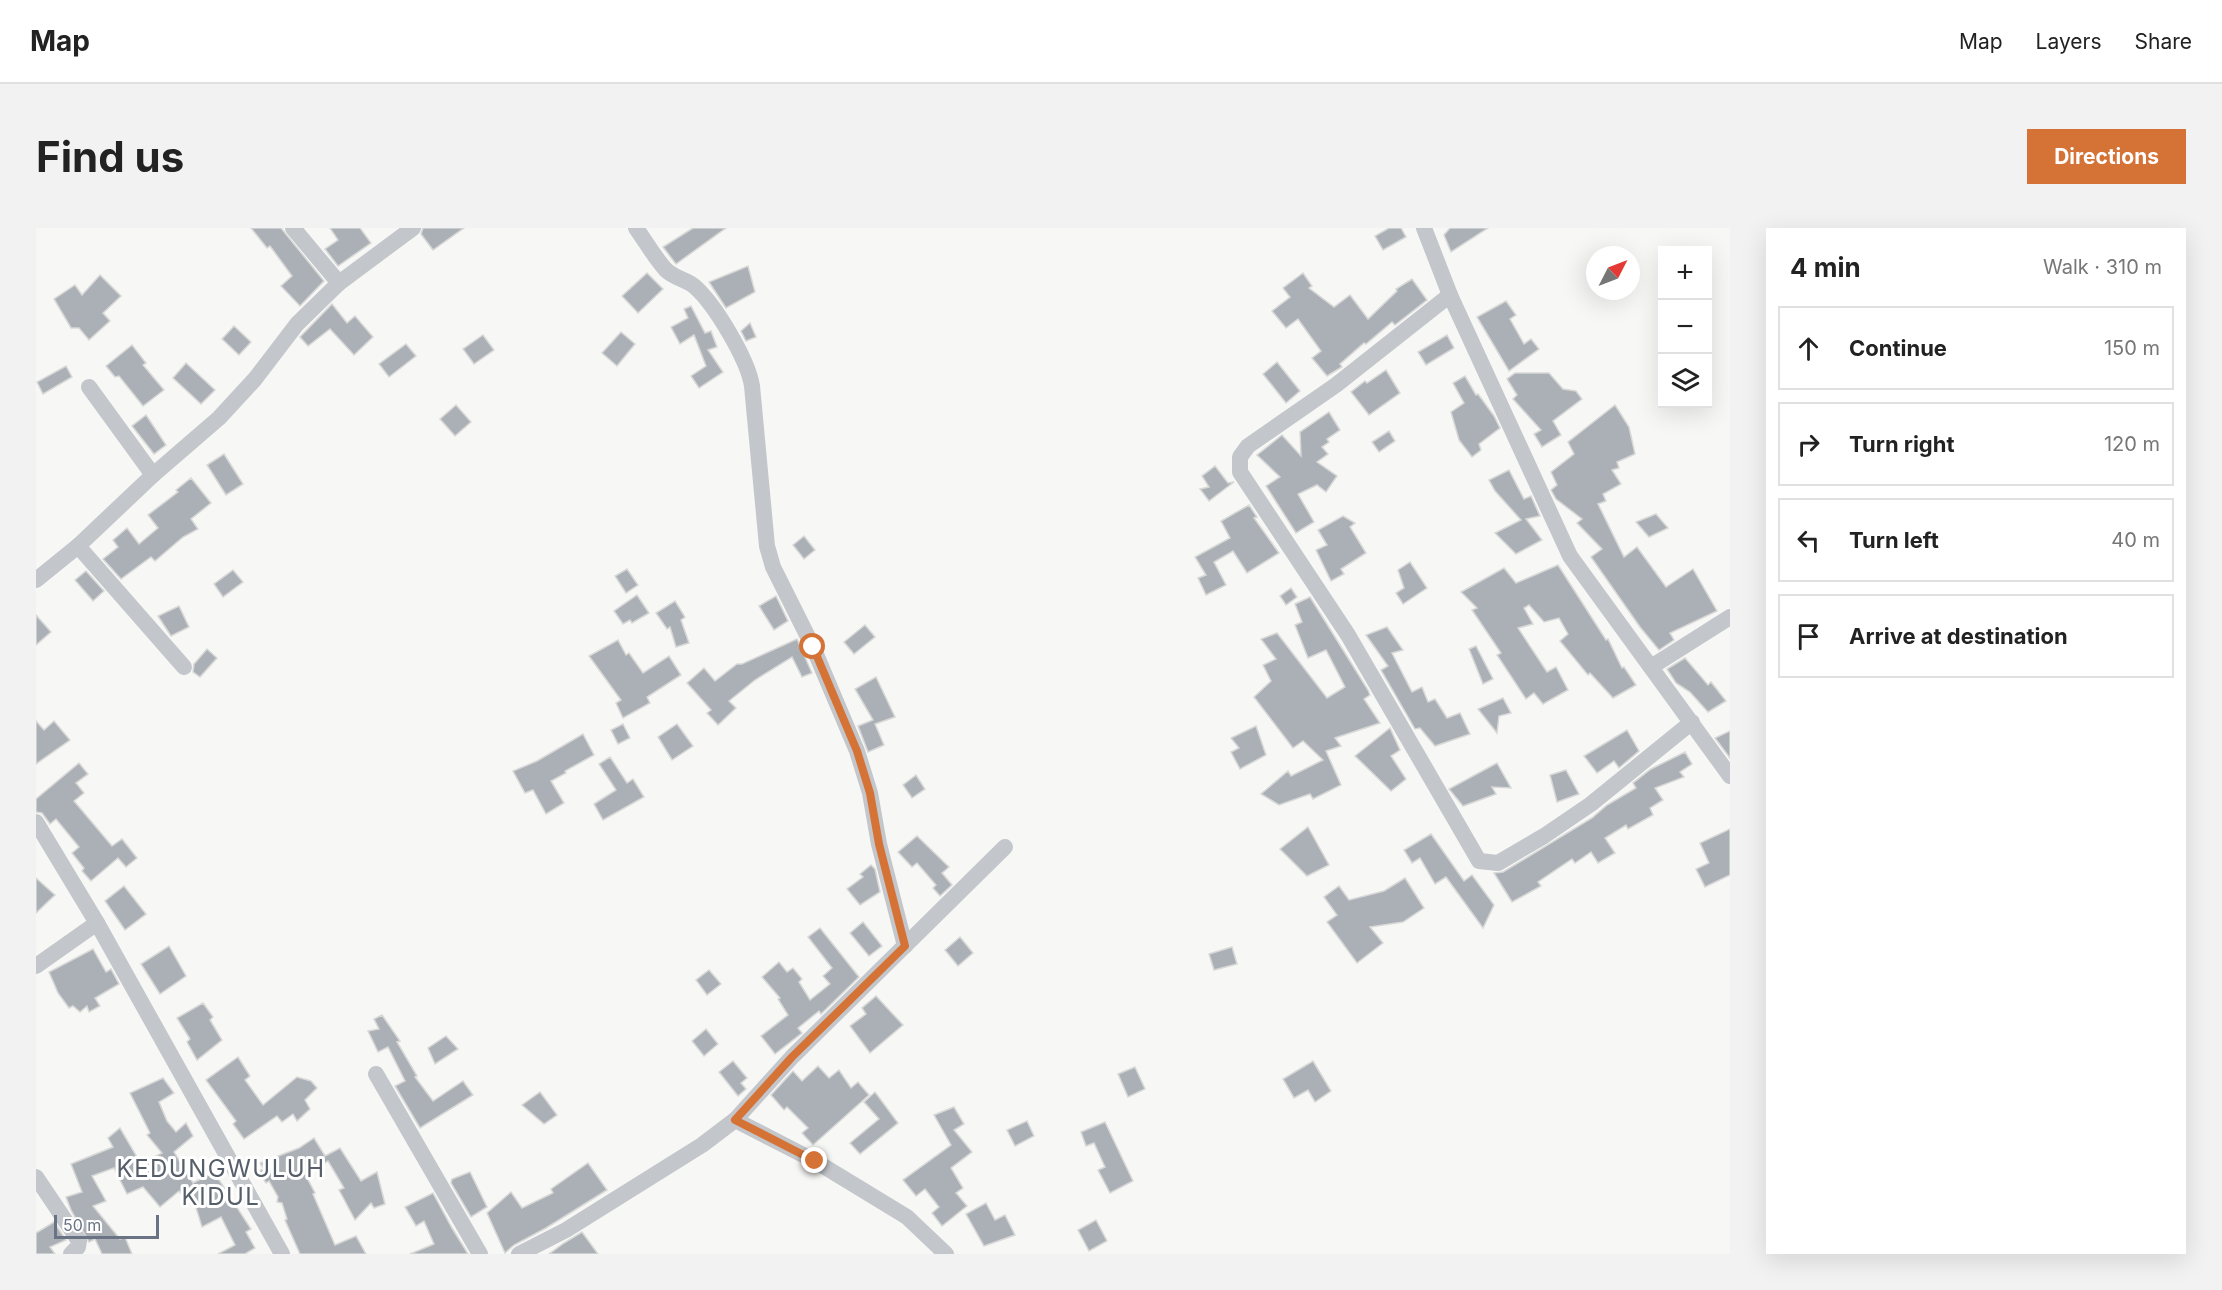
<!DOCTYPE html>
<html lang="en">
<head>
<meta charset="utf-8">
<style>
	body { margin:0; font-family:Inter,sans-serif; background:#f2f2f2; color:#222 }
	.controls { position:absolute; right:18px; top:18px; display:grid; overflow:hidden; border-radius:0px; box-shadow:0 6px 24px #0002 }
	.controls button { width:54px; height:54px; display:grid; place-items:center; padding:0; border:0; border-bottom:2px solid #e0e0e0; background:#fff; color:#222; font:30px sans-serif }
	.compass { position:absolute; left:1550px; top:18px; width:54px; height:54px; border-radius:50%; background:#fff; box-shadow:0 6px 24px #0002; rotate:48deg }
	.scale { position:absolute; left:18px; bottom:15px; width:105px; box-sizing:border-box; padding-left:6px; border:3px solid #697383; border-top:0; font-size:16px; line-height:21px; white-space:nowrap; color:#697383; -webkit-text-stroke:4px #fff; paint-order:stroke }
	.stop { position:absolute; width:18px; height:18px; margin:-14px; border:4px solid #d57337; border-radius:50%; background:#fff }
	.stop.end { background:#d57337; border-color:#fff; box-shadow:0 2px 6px #0008 }
	.list { margin:0; padding:0; list-style:none }
	h2 { display:flex; justify-content:space-between; align-items:center; height:78px; margin:0; padding:0 24px; font-size:26px }
	h2 small { font-size:20px; font-weight:400; color:#767676 }
	.list li { display:grid; grid-template-columns:39px 1fr auto; gap:18px; align-items:center; box-sizing:border-box; height:84px; margin:0 12px 12px; padding:0 12px; border:2px solid #e0e0e0; border-radius:0px }
	.list b { display:block; font-size:22px; white-space:nowrap }
	.list em { font-size:20px; font-style:normal; color:#767676 }
	.icon { flex:none; width:33px; height:33px; fill:none; stroke:currentColor; stroke-width:2; stroke-linecap:round; stroke-linejoin:round }
	.map { position:relative; flex:none; width:1694px; height:1026px; overflow:hidden; border-radius:0px }
	header { display:flex; align-items:center; gap:36px; box-sizing:border-box; height:84px; padding:0 30px; background:#fff; border-bottom:2px solid #e0e0e0 }
	header strong { font-size:28px }
	nav { display:flex; gap:33px; margin-inline-start:auto; font-size:21px }
	.intro { display:flex; align-items:center; justify-content:space-between; box-sizing:border-box; height:144px; padding:0 36px }
	h1 { margin:0; font-size:42px }
	.button { padding:15px 27px; border-radius:0px; background:#d57337; color:#fff; font-size:21px; font-weight:700 }
	main { display:flex; gap:36px; padding:0 36px }
	aside { flex:1; background:#fff; border-radius:0px; box-shadow:0 6px 24px #0002 }
	.map>svg:first-child { display:block }
	.building { fill:#abb0b7; stroke:#d8d9d7; stroke-width:1.5 }
	.lines { fill:none; stroke-linecap:round; stroke-linejoin:round }
	.minor { stroke:#c3c6ca; stroke-width:16 }
	.route { stroke:#d57337; stroke-width:8 }
	.labels { text-anchor:middle; dominant-baseline:central; stroke-width:6; stroke-linejoin:round; paint-order:stroke }
	.quarter-label { font-size:24px; letter-spacing:1.5px; fill:#565e69; stroke:#fff }
</style>
</head>
<body>
<header>
<strong>Map</strong>
<nav><a>Map</a><a>Layers</a><a>Share</a></nav>
</header>
<div class="intro"><h1>Find us</h1><a class="button">Directions</a></div>
<main>
<div class="map">
<svg width="1694" height="1026" viewBox="0 0 1694 1026">
	<rect width="100%" height="100%" fill="#f7f7f5"/>
	<g class="building">
		<path d="M215 0H245L288 53 264 78 245 58 256 48 234 18 231 20Z"/>
		<path d="M294 0H324L335 15 302 38 289 21 302 12Z"/>
		<path d="M387 0H428L397 22 385 6Z"/>
		<path d="M657 0H690L640 36 627 19Z"/>
		<path d="M1353 0H1365L1370 9 1347 22 1339 8Z"/>
		<path d="M1414 0H1452L1415 24 1408 7Z"/>
		<path d="M712 38 719 64 690 80 673 54Z"/>
		<path d="M611 45 627 61 602 85 586 68Z"/>
		<path d="M1267 45 1276 58 1273 60 1298 79 1314 67 1332 91 1361 63 1360 61 1376 51 1391 72 1359 97 1356 94 1330 116 1328 115 1304 136 1306 139 1291 148 1276 130 1285 123 1262 91 1250 100 1236 83 1254 69 1247 60Z"/>
		<path d="M64 47 85 68 67 85 74 93 53 112 43 100H35L18 71 39 57 46 67Z"/>
		<path d="M1470 73 1480 87 1474 91 1488 116 1495 111 1503 121 1473 143 1441 89Z"/>
		<path d="M296 76 311 95 319 88 337 109 318 127 294 101 272 118 264 109Z"/>
		<path d="M655 78 669 105 675 103 681 119 672 122 687 144 663 160 655 148 670 138 658 107 644 116 635 99 652 90 648 81Z"/>
		<path d="M714 95 720 109 710 113 705 103Z"/>
		<path d="M198 98 215 114 203 127 186 111Z"/>
		<path d="M585 104 599 116 581 138 566 125Z"/>
		<path d="M447 107 458 122 438 136 427 121Z"/>
		<path d="M1411 107 1418 120 1390 137 1382 124Z"/>
		<path d="M370 116 380 128 353 149 343 136Z"/>
		<path d="M96 117 110 135 107 137 128 162 107 178 83 148 79 149 70 138Z"/>
		<path d="M1241 134 1264 163 1250 175 1227 146Z"/>
		<path d="M150 135 179 162 165 176 137 150Z"/>
		<path d="M30 138 36 149 7 166 1 154Z"/>
		<path d="M1350 142 1364 165 1333 187 1315 164 1329 153 1331 155Z"/>
		<path d="M1479 145H1513L1527 161 1540 163 1546 171 1517 193 1525 207 1506 219 1498 206 1505 202 1477 171 1481 167 1471 151Z"/>
		<path d="M1429 148 1440 167 1442 166 1458 188 1464 200 1443 216 1445 222 1436 229 1423 212 1415 184 1428 175 1417 155Z"/>
		<path d="M420 177 435 194 419 208 404 191Z"/>
		<path d="M1579 177 1593 199 1599 226 1581 234 1583 240 1576 242 1585 256 1567 266 1570 273 1562 276 1588 329 1601 319 1630 359 1657 341 1681 383 1634 405 1638 412 1623 422 1604 399 1555 329 1566 321 1541 295 1546 291 1520 271 1515 262 1521 257 1515 244 1538 226 1532 214Z"/>
		<path d="M1293 184 1304 202 1291 211 1293 214 1286 219 1292 226 1281 234 1301 248 1290 264 1281 257 1262 266 1278 294 1260 305 1230 258 1244 249 1221 227 1246 207 1265 228 1264 204Z"/>
		<path d="M110 187 130 217 118 226 96 198Z"/>
		<path d="M1353 203 1359 213 1343 224 1336 214Z"/>
		<path d="M188 226 207 256 190 267 171 237Z"/>
		<path d="M1179 238 1192 255 1198 254 1173 273 1164 261 1173 259 1166 248Z"/>
		<path d="M1473 242 1488 271 1495 268 1504 288 1490 291 1506 312 1480 326 1459 305 1485 292 1459 263 1453 252Z"/>
		<path d="M155 250 175 275 155 291 162 301 147 309 119 333 115 329 85 351 67 331 82 319 77 312 91 300 103 316 122 300 112 287 142 264 140 262Z"/>
		<path d="M1213 277 1221 289 1218 290 1243 325 1211 345 1197 323 1178 334 1190 357 1170 367 1162 350 1170 347 1159 329 1194 310 1185 293Z"/>
		<path d="M1620 286 1632 300 1613 309 1600 294Z"/>
		<path d="M1307 288 1319 295 1314 299 1330 325 1305 341 1308 346 1295 353 1280 322 1291 317 1282 302Z"/>
		<path d="M768 308 779 322 768 331 757 317Z"/>
		<path d="M1374 334 1391 360 1367 376 1360 365 1368 360 1362 342Z"/>
		<path d="M1522 337 1570 412 1572 411 1586 440 1588 439 1600 457 1577 470 1554 445 1552 447 1524 413 1532 406 1523 390 1508 394 1493 377 1488 380 1497 396 1482 400 1511 444 1520 439 1532 462 1507 476 1498 465 1490 471 1461 427 1465 425 1436 382 1441 380 1425 364 1468 340 1480 355Z"/>
		<path d="M591 341 602 357 590 365 579 348Z"/>
		<path d="M197 342 207 354 187 369 178 356Z"/>
		<path d="M50 343 68 363 57 373 39 352Z"/>
		<path d="M1255 360 1261 369 1250 377 1244 368Z"/>
		<path d="M601 367 613 385 596 395 594 392 587 396 578 383Z"/>
		<path d="M740 368 752 393 738 402 723 378Z"/>
		<path d="M1274 369 1332 462 1334 467 1328 471 1344 495 1299 510 1305 518 1290 523 1305 557 1277 571 1274 566 1243 577 1225 566 1252 543 1255 548 1287 532 1267 513 1257 520 1218 469 1235 453 1227 437 1240 431 1225 411 1241 405 1291 470 1309 459 1290 422 1272 430 1259 397 1266 394 1259 376Z"/>
		<path d="M639 373 649 389 645 392 653 415 640 419 634 399 631 401 620 385Z"/>
		<path d="M143 378 153 399 135 408 122 388Z"/>
		<path d="M0 387 15 404 0 417Z"/>
		<path d="M829 397 839 409 818 426 808 414Z"/>
		<path d="M1351 399 1367 422 1356 425 1376 464 1386 459 1392 474 1399 471 1411 490 1424 485 1434 506 1399 518 1384 500 1379 501 1345 442 1352 438 1330 407Z"/>
		<path d="M761 411 776 445 766 449 756 429 719 452 693 473 700 480 682 497 671 485 675 482 651 455 668 440 679 453 701 436H706Z"/>
		<path d="M582 412 590 427 593 425 607 445 633 428 645 447 611 469 614 475 587 490 580 475 585 472 553 428Z"/>
		<path d="M1440 418 1457 451 1447 456 1433 421Z"/>
		<path d="M171 421 181 430 164 449 157 444 158 436Z"/>
		<path d="M1649 430 1672 457 1675 454 1690 473 1672 484 1654 464 1640 455 1631 441Z"/>
		<path d="M840 449 859 489 839 496 848 517 832 524 822 498 837 492 819 461Z"/>
		<path d="M1467 470 1475 485 1463 488 1461 505 1442 481Z"/>
		<path d="M0 493 8 502 18 493 34 512 0 536Z"/>
		<path d="M587 496 594 510 582 516 575 502Z"/>
		<path d="M641 496 657 518 636 532 622 509Z"/>
		<path d="M1220 498 1230 527 1204 541 1195 524 1203 520 1195 510Z"/>
		<path d="M1354 500 1364 522 1355 528 1370 551 1355 563 1319 528Z"/>
		<path d="M1591 502 1603 523 1583 540 1578 533 1561 545 1548 528Z"/>
		<path d="M1694 503V530L1679 510Z"/>
		<path d="M547 506 558 527 529 543 530 545 515 553 528 575 510 586 497 562 489 565 477 543 501 533Z"/>
		<path d="M1649 524 1656 536 1644 544 1648 549 1619 560 1627 572 1614 580 1617 587 1592 601 1590 597 1569 610 1579 625 1562 635 1555 624 1539 635 1536 631 1502 654 1505 658 1476 674 1458 645 1467 644 1556 590 1571 577 1600 560 1597 555 1615 541Z"/>
		<path d="M574 529 591 555 597 551 608 569 567 592 558 576 580 562 563 536Z"/>
		<path d="M43 535 52 546 40 555 48 565 38 573 76 618 86 611 101 630 90 639 82 630 55 653 46 643 48 640 36 625 43 619 20 591 14 596 6 585 0 584V571Z"/>
		<path d="M1461 535 1475 560 1456 559 1460 566 1427 578 1413 561Z"/>
		<path d="M1530 542 1543 566 1521 574 1514 547Z"/>
		<path d="M880 547 889 561 876 570 867 557Z"/>
		<path d="M1272 599 1293 637 1271 648 1244 621Z"/>
		<path d="M1694 601V647L1669 659 1660 641 1673 635 1664 615Z"/>
		<path d="M1395 606 1428 653 1436 647 1458 677 1447 700 1410 649 1399 656 1384 630 1376 635 1368 622Z"/>
		<path d="M881 608 913 639 906 645 916 657 904 668 897 660 900 657 881 635 876 639 862 624Z"/>
		<path d="M835 637 839 641 844 664 824 677 811 661 827 649 824 646Z"/>
		<path d="M0 650 19 667 0 685Z"/>
		<path d="M1369 650 1388 680 1367 694 1334 699 1347 715 1321 735 1291 694 1301 687 1288 669 1303 658 1313 672 1348 663Z"/>
		<path d="M88 658 110 686 89 702 69 673Z"/>
		<path d="M827 694 846 718 833 728 814 705Z"/>
		<path d="M784 700 823 749 785 786 783 783 762 800 766 805 739 826 725 808 752 787 742 771 744 770 726 749 743 734 751 744 757 740 766 751 763 754 774 772 794 756 787 748 796 740 772 709Z"/>
		<path d="M924 709 937 725 922 738 909 722Z"/>
		<path d="M133 718 150 748 124 766 105 736Z"/>
		<path d="M1196 719 1201 736 1178 742 1173 726Z"/>
		<path d="M57 721 70 744 75 741 83 756 59 770 64 778 53 784 51 778 44 784 37 778 33 780 22 765 13 744Z"/>
		<path d="M673 742 685 756 671 767 660 752Z"/>
		<path d="M840 768 867 797 834 825 814 798 830 786 826 780Z"/>
		<path d="M167 775 177 789 174 792 186 812 161 832 151 814 154 811 141 790Z"/>
		<path d="M346 787 364 813 361 814 381 848 379 849 397 873 427 853 437 867 384 900 359 858 369 853 352 819 342 824 332 803 343 801 338 791Z"/>
		<path d="M670 801 682 816 668 828 656 813Z"/>
		<path d="M410 808 422 821 399 836 392 820Z"/>
		<path d="M202 829 214 848 209 852 227 877 261 849 275 853 281 860 269 872 274 881 261 893 257 886 246 894 241 888 208 911 197 896 200 893 170 852Z"/>
		<path d="M697 833 711 850 705 855 710 861 702 868 683 844Z"/>
		<path d="M1277 833 1295 863 1279 874 1272 862 1258 870 1247 851Z"/>
		<path d="M782 838 793 850 803 842 815 860 822 854 833 867 777 917 766 905 772 900 751 879 748 882 735 867 757 843 766 853Z"/>
		<path d="M1099 839 1109 861 1092 869 1082 846Z"/>
		<path d="M127 850 138 865 123 874 131 893 140 904 150 895 157 908 138 924 157 955 178 944 215 1001 210 1004 219 1020 209 1026H182L199 1017 185 989 166 999 154 960 145 966 143 963 124 979 107 959 91 966 78 940 56 948 70 973 57 978 84 1011 89 1009 96 1026H66L59 1011 53 1014 35 982 30 969 46 964 35 936 77 919 72 910 84 900 105 936 126 925 111 907 114 905 94 865Z"/>
		<path d="M504 864 521 887 508 896 486 877Z"/>
		<path d="M839 864 862 895 824 926 814 915 843 891 828 874Z"/>
		<path d="M918 879 928 896 918 902 936 924 915 940 927 960 920 965 931 978 906 998 896 985 903 979 889 961 880 968 867 952 915 917 898 887Z"/>
		<path d="M991 893 998 908 979 918 971 902Z"/>
		<path d="M1069 894 1097 953 1074 965 1062 942 1069 939 1058 915 1050 918 1045 904Z"/>
		<path d="M278 910 289 928 304 920 325 953 341 944 349 976 338 980 335 975 319 992 303 962 308 960 292 933 269 946 279 965 277 966 299 1017 320 1008 330 1026H264L249 992 251 991 246 975 241 974 242 969 233 953 230 955 222 943 228 941 224 935 263 920Z"/>
		<path d="M552 935 571 962 510 1000 478 1017 469 1025 451 985 475 964 486 980 517 965 515 961Z"/>
		<path d="M434 944 451 979 435 989 415 955 416 951Z"/>
		<path d="M397 965 416 1000 432 1026H374L398 1016 388 993 380 998 369 979Z"/>
		<path d="M950 975 959 992 969 987 979 1007 948 1018 930 986Z"/>
		<path d="M1060 992 1071 1013 1053 1023 1042 1002Z"/>
		<path d="M18 994 30 1012 14 1019 19 1026H0V1005Z"/>
		<path d="M546 1004 562 1026H513L528 1015Z"/>
	</g>
	<g class="lines">
		<g class="minor">
			<path d="M257 0 303 55"/>
			<path d="M600 0C610 14 619 30 630 42 638 50 650 51 658 58 679 76 712 132 716 158L731 318 737 339 777 419 821 523 834 565 843 616 869 718"/>
			<path d="M1388 0 1414 67 1534 328 1694 548"/>
			<path d="M1414 67 1300 157 1212 218 1204 229V244L1312 407 1443 633 1462 635 1508 608 1555 576 1656 494"/>
			<path d="M53 159 117 247"/>
			<path d="M42 318 148 439"/>
			<path d="M0 352 42 318 117 247 183 190 219 151 261 96 303 55 377 0"/>
			<path d="M1615 439 1694 389"/>
			<path d="M0 594 61 695 246 1026"/>
			<path d="M0 738 61 695"/>
			<path d="M340 846 444 1026"/>
			<path d="M699 892 756 829 969 619"/>
			<path d="M0 949 43 1013 42 1019 35 1026"/>
			<path d="M483 1026 530 1002 666 917 699 892 779 933 871 989 910 1026"/>
		</g>
	</g>
	<g class="lines">
		<path class="route" d="M777 419 821 523 834 565 843 616 869 718 756 829 699 892 779 933"/>
	</g>
	<g class="labels">
		<g class="quarter-label">
			<text x="185" y="940">KEDUNGWULUH<tspan x="185" dy="28">KIDUL</tspan></text>
		</g>
	</g>
</svg>
<div class="controls">
<button>+</button>
<button>−</button>
<button><svg class="icon" aria-label="layers" viewBox="0 0 24 24"><path d="M12 4l9 5-9 5-9-5zM3 14l9 5 9-5"/></svg></button>
</div>
<svg class="compass" viewBox="-18 -18 36 36"><path d="M0-13l5 13h-10z" fill="#e53935"/><path d="M0 13l5-13h-10z" fill="#767676"/></svg>
<div class="scale">50 m</div>
<div class="stop" style="left:777px;top:419px"></div>
<div class="stop end" style="left:779px;top:933px"></div>
</div>
<aside>
<h2>4 min<small>Walk · 310 m</small></h2>
<ul class="list">
<li><svg class="icon" aria-label="ahead" viewBox="0 0 24 24"><path d="M12 20V5M6 11l6-6 6 6"/></svg><div><b>Continue</b></div><em>150 m</em></li>
<li><svg class="icon" aria-label="right" viewBox="0 0 24 24"><path d="M7 20v-9h11M14 6l5 5-5 5"/></svg><div><b>Turn right</b></div><em>120 m</em></li>
<li><svg class="icon" aria-label="left" viewBox="0 0 24 24"><path d="M17 20v-9H6M10 6l-5 5 5 5"/></svg><div><b>Turn left</b></div><em>40 m</em></li>
<li><svg class="icon" aria-label="arrive" viewBox="0 0 24 24"><path d="M6 21V4h12l-3 4 3 4H6"/></svg><div><b>Arrive at destination</b></div></li>
</ul>
</aside>
</main>
</body>
</html>
